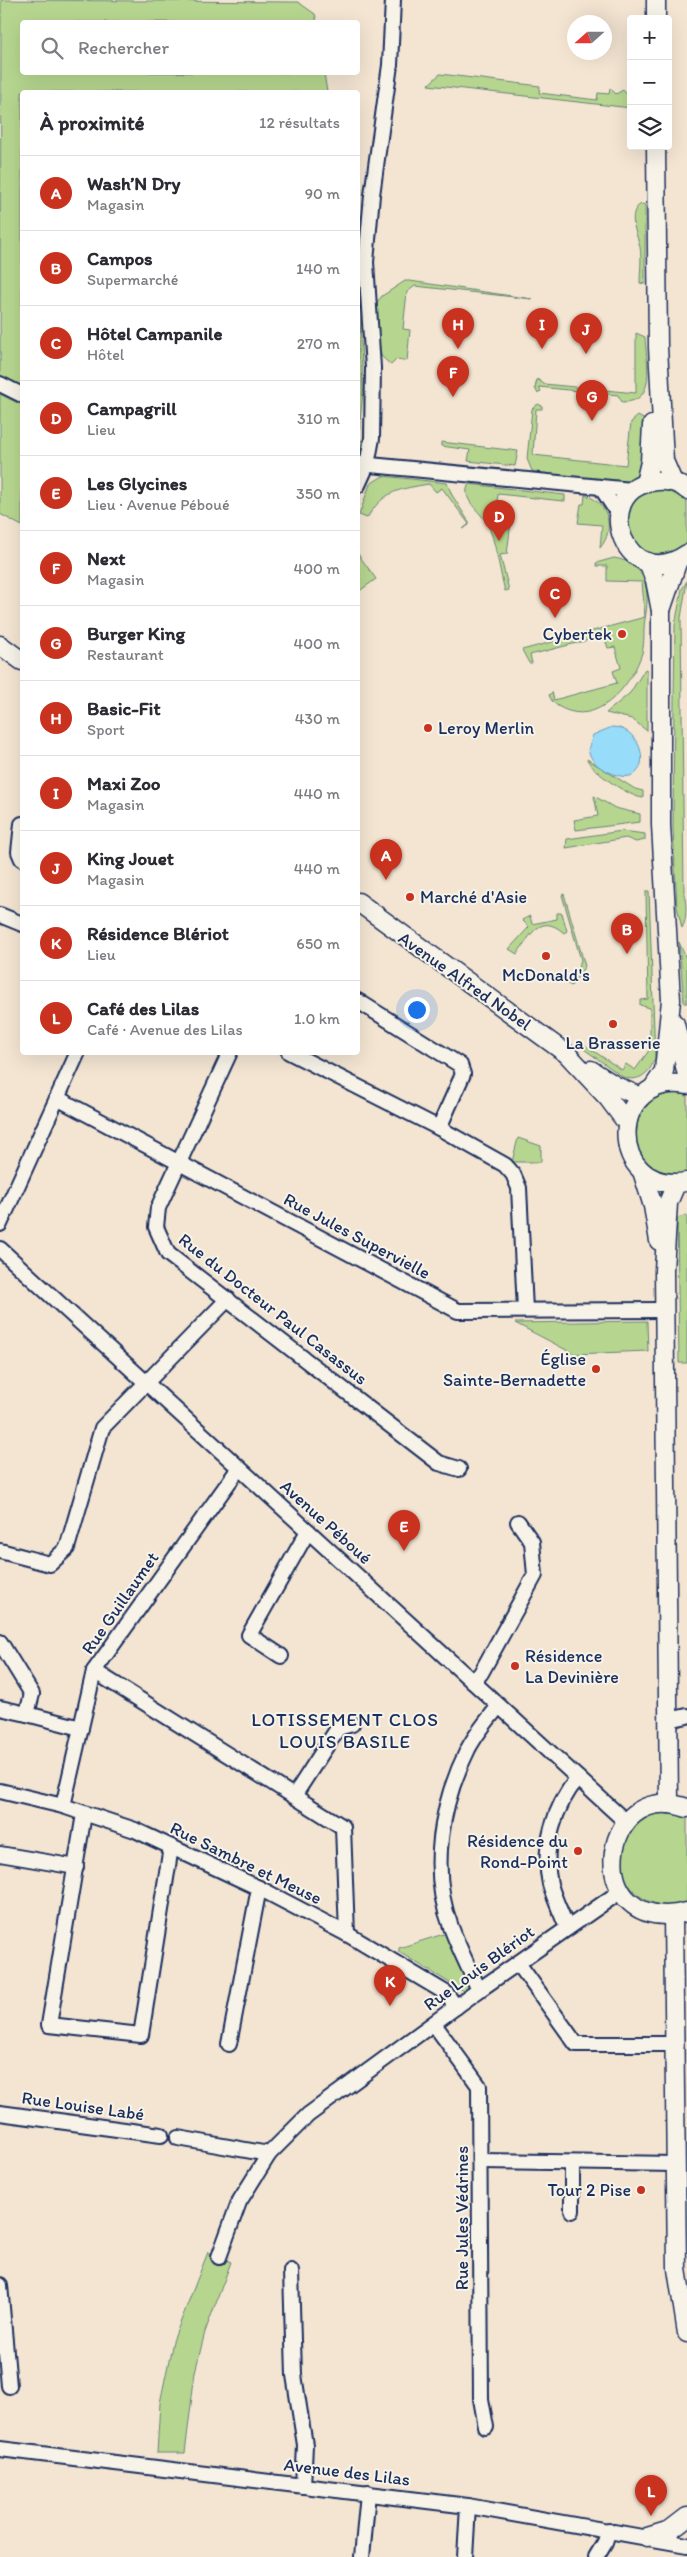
<!DOCTYPE html>
<html lang="fr">
<head>
<meta charset="utf-8">
<style>
	body { margin:0; font-family:Itim,sans-serif; background:#f2f2f3; color:#2b2b33 }
	.controls { position:absolute; right:15px; top:15px; display:grid; overflow:hidden; border-radius:5px; box-shadow:0 5px 20px #0002 }
	.controls button { width:45px; height:45px; display:grid; place-items:center; padding:0; border:0; border-bottom:1px solid #e1e1e2; background:#fff; color:#2b2b33; font:25px sans-serif }
	.compass { position:absolute; left:567px; top:15px; width:45px; height:45px; border-radius:50%; background:#fff; box-shadow:0 5px 20px #0002; rotate:249deg }
	.you { position:absolute; left:416px; top:1009px; width:18px; height:18px; margin:-12px; border:4px solid #fff; border-radius:50%; background:#1a73e8; box-shadow:0 0 0 8px #1a73e833 }
	.badge { display:grid; place-items:center; width:32px; height:32px; border-radius:50%; background:#c8321e; color:#fff; font-size:16px; font-weight:700 }
	.pin { position:absolute; translate:-50% -41px; filter:drop-shadow(0 1px 2px #0008) }
	.pin::after { content:''; position:absolute; top:26px; width:18px; height:15px; background:inherit; clip-path:polygon(0 0,100% 0,50% 100%) }
	.list { margin:0; padding:0; list-style:none }
	h2 { display:flex; justify-content:space-between; align-items:center; height:65px; margin:0; padding:0 20px; font-size:21px }
	h2 small { font-size:16px; font-weight:400; color:#7c7c81 }
	.list li { display:grid; grid-template-columns:32px 1fr auto; gap:15px; align-items:center; box-sizing:border-box; height:75px; padding:0 20px; border-top:1px solid #e1e1e2 }
	.list b { display:block; font-size:19px; white-space:nowrap }
	.list p { margin:0; font-size:16px; white-space:nowrap; color:#7c7c81 }
	.list em { font-size:16px; font-style:normal; color:#7c7c81 }
	.icon { flex:none; width:28px; height:28px; fill:none; stroke:currentColor; stroke-width:2; stroke-linecap:round; stroke-linejoin:round }
	.map { position:relative; flex:none; width:687px; height:2557px; overflow:hidden }
	.search { position:absolute; background:#fff; box-shadow:0 5px 20px #0002; left:20px; top:20px; width:340px; height:55px; display:flex; align-items:center; gap:12px; box-sizing:border-box; padding:0 18px; border-radius:5px; color:#7c7c81; font-size:19px }
	.panel { position:absolute; background:#fff; box-shadow:0 5px 20px #0002; left:20px; top:90px; width:340px; height:965px; border-radius:5px }
	.map>svg:first-child { display:block }
	.green { fill:#b6d68f; stroke:#688276 }
	.water { fill:#97ddf9; stroke:#6597bb }
	.lines { fill:none; stroke-linecap:round; stroke-linejoin:round }
	.minor-casing { stroke:#1b2f5e; stroke-width:18 }
	.major-casing { stroke:#1b2f5e; stroke-width:21 }
	.minor { stroke:#f7f3e8; stroke-width:14 }
	.major { stroke:#f7f3e8; stroke-width:18 }
	.poi-dot { fill:#c8321e; stroke:#f7f3e8; stroke-width:2 }
	.labels { text-anchor:middle; dominant-baseline:central; stroke-width:4; stroke-linejoin:round; paint-order:stroke }
	.poi-label { font-size:18px; fill:#1b2f5e; stroke:#f7f3e8; text-anchor:end }
	.street-label { font-size:18px; fill:#1b2f5e; stroke:#f7f3e8 }
	.neighbourhood-label { font-size:19px; letter-spacing:1px; fill:#1b2f5e; stroke:#f7f3e8 }
</style>
</head>
<body>
<div class="map">
<svg width="687" height="2557" viewBox="0 0 687 2557">
	<rect width="100%" height="100%" fill="#f4e5d2"/>
	<filter id="ink" filterUnits="userSpaceOnUse"><feTurbulence type="fractalNoise" baseFrequency=".02" numOctaves="2"/><feDisplacementMap in="SourceGraphic" scale="10" xChannelSelector="R" yChannelSelector="G"/><feConvolveMatrix kernelMatrix="1 2 1 2 8 2 1 2 1" color-interpolation-filters="sRGB"/></filter>
	<g filter="url(#ink)">
		<g class="green">
			<path d="M1 0 298 2 315 14 317 22H22V72L324 73 327 92H22V390L0 378Z"/>
			<path d="M440 74 540 86 539 93 597 100 598 93 609 94 610 88 616 94 623 90 631 99V108L428 85Z"/>
			<path d="M641 204 645 205V284L640 283C640 272 642 259 640 247 637 234 626 213 641 204Z"/>
			<path d="M358 273 363 391 358 441 365 440 358 451Z"/>
			<path d="M405 281H410L532 299 415 286 407 292 403 329 410 330 407 361 397 359 391 365 381 356 374 306 382 296Z"/>
			<path d="M636 333 645 337C646 362 658 403 622 402L618 395 539 387 541 391 538 394 535 388 537 379 544 384 636 393Z"/>
			<path d="M0 394 22 405V526L0 514Z"/>
			<path d="M538 404 542 406V409H536L533 455 626 465 631 422 638 416 647 421 640 479 621 488 532 471 527 459 532 409Z"/>
			<path d="M441 442 518 451 515 466 468 461 470 450 441 446Z"/>
			<path d="M383 476 447 483 452 495 469 522V525L463 529 469 524 442 488 436 492 429 484C400 489 384 490 367 518L359 515 370 484Z"/>
			<path d="M469 484 565 495V501H563L498 494 496 512 512 514 507 554 500 555 509 590 505 591C500 573 495 538 487 523 480 511 460 499 469 484Z"/>
			<path d="M664 489 677 493 687 502V544L670 556 642 553 626 529C630 502 635 491 664 489Z"/>
			<path d="M585 495C608 502 616 529 600 548L602 525 578 523 581 504H584Z"/>
			<path d="M358 554 376 579 358 592Z"/>
			<path d="M614 558C648 563 650 592 645 619 643 630 645 642 642 653 633 682 602 722 569 711 560 708 552 704 549 695L552 692 554 700 617 683 613 671 621 668 615 647 608 648 604 636 530 655 532 663H529L522 650 645 617 642 582 607 581V566H597L596 563Z"/>
			<path d="M687 581 681 618 684 894C687 905 687 919 682 928L677 907 673 828 674 698 675 625 682 589Z"/>
			<path d="M645 669 647 670V731L632 719 606 713 630 693Z"/>
			<path d="M587 759 635 789 643 791V798C630 797 592 772 587 759Z"/>
			<path d="M594 796 615 808 640 814V822L576 830 574 820 598 816Z"/>
			<path d="M622 831 645 834V840L636 842 626 838 566 848 567 839Z"/>
			<path d="M646 891H649L655 1058C650 1073 639 1083 623 1077L581 1047 583 1044 622 1070 626 1064 635 1070 650 1049V1008L640 1005V1000L648 999Z"/>
			<path d="M564 894 585 966 571 986 563 981 578 968 581 960 562 895Z"/>
			<path d="M557 913H562L567 931 564 933C540 912 531 935 517 954L509 949 529 927 522 920 530 916 532 924 557 919Z"/>
			<path d="M679 942 687 961V1003H684Z"/>
			<path d="M674 1093 687 1095V1173C627 1182 614 1102 674 1093Z"/>
			<path d="M518 1138 541 1146V1162H512Z"/>
			<path d="M687 1215V1363H679L677 1218Z"/>
			<path d="M647 1321 648 1351 574 1354 515 1323Z"/>
			<path d="M657 1810 687 1813V1902C647 1918 605 1877 626 1838 628 1834 630 1827 633 1824 638 1818 650 1814 657 1810Z"/>
			<path d="M447 1933 469 1983 468 1988 463 1991 399 1952V1948Z"/>
			<path d="M208 2252 231 2262 205 2332 195 2372 185 2453H157L160 2403 173 2341Z"/>
		</g>
		<path class="water" d="M612 727C650 728 654 794 609 772 598 767 592 762 588 750L593 735Z"/>
		<g class="lines">
			<defs>
				<g id="minor">
					<path d="M0 384 22 395"/>
					<path d="M360 464 632 490"/>
					<path d="M358 485 367 465 372 438 373 368 366 262 372 195 390 65 393 0"/>
					<path d="M602 489 619 515"/>
					<path d="M22 824 19 852 22 859"/>
					<path d="M0 915 22 924"/>
					<path d="M358 1001 460 1065 463 1074 439 1128"/>
					<path d="M230 1052 158 1208 156 1227 168 1254 439 1463 459 1469"/>
					<path d="M289 1052 439 1128 505 1165 513 1174 519 1188 525 1310"/>
					<path d="M57 1098 458 1311 664 1310"/>
					<path d="M0 1224 78 1052"/>
					<path d="M0 1249 626 1822"/>
					<path d="M0 1551 50 1564 67 1548 102 1428 228 1299"/>
					<path d="M0 1642 32 1694 27 1714 81 1728"/>
					<path d="M281 1656 249 1635 308 1531"/>
					<path d="M94 1671 343 1827 347 1934"/>
					<path d="M473 1682 481 1673 535 1575 532 1542 518 1522"/>
					<path d="M0 1708 27 1714"/>
					<path d="M669 1720 687 1716"/>
					<path d="M0 1791 63 1806 135 1830 259 1888 347 1934 446 1993 456 2007"/>
					<path d="M294 1796 338 1728 352 1724"/>
					<path d="M63 1806 94 1671 239 1468"/>
					<path d="M84 1814 49 2025 141 2035 171 1847"/>
					<path d="M0 1854 76 1867"/>
					<path d="M567 1928C562 1914 554 1899 550 1884 542 1848 554 1806 578 1778"/>
					<path d="M518 1963 576 2044H674"/>
					<path d="M479 1990C470 1970 459 1949 451 1927 429 1870 441 1803 468 1749 476 1734 488 1719 499 1706"/>
					<path d="M434 2024 479 2086 481 2399 486 2427"/>
					<path d="M229 2044 259 1888"/>
					<path d="M0 2113 161 2135"/>
					<path d="M178 2138 269 2154"/>
					<path d="M481 2161 675 2164"/>
					<path d="M572 2211V2163"/>
					<path d="M219 2257 239 2202 269 2154 308 2115 479 1990 621 1891"/>
					<path d="M291 2271 294 2375 305 2445 303 2486"/>
					<path d="M0 2285 9 2386"/>
					<path d="M0 2449 468 2506 687 2545"/>
					<path d="M362 2557 368 2493"/>
					<path d="M465 2557 468 2506"/>
					<path d="M596 2557 605 2542 609 2530"/>
				</g>
				<g id="major">
					<path d="M656 0V19"/>
					<path d="M656 146 658 347 664 461 673 482"/>
					<path d="M645 483 650 462 652 425"/>
					<path d="M687 490C677 481 664 479 651 482 589 494 626 596 687 554"/>
					<path d="M648 562 655 580 661 611V825L671 1000 664 1071 652 1089"/>
					<path d="M661 610 678 560"/>
					<path d="M0 645 22 661"/>
					<path d="M358 902 567 1054 608 1098 626 1122"/>
					<path d="M675 1024 687 1075"/>
					<path d="M591 1070 616 1086 641 1097"/>
					<path d="M642 1171 653 1206 659 1241"/>
					<path d="M686 1182C606 1195 607 1071 687 1085"/>
					<path d="M669 1804 664 1270 668 1203 676 1184"/>
					<path d="M687 1808C596 1776 582 1938 687 1912"/>
					<path d="M673 1915 677 2269 687 2333"/>
					<path d="M647 2537 670 2530 687 2517"/>
				</g>
			</defs>
			<use href="#minor" class="minor-casing"/>
			<use href="#major" class="major-casing"/>
			<use href="#minor" class="minor"/>
			<use href="#major" class="major"/>
		</g>
	</g>
	<g class="poi-dot">
		<circle cx="622" cy="634" r="5"/>
		<circle cx="428" cy="728" r="5"/>
		<circle cx="410" cy="897" r="5"/>
		<circle cx="546" cy="956" r="5"/>
		<circle cx="613" cy="1024" r="5"/>
		<circle cx="596" cy="1369" r="5"/>
		<circle cx="515" cy="1666" r="5"/>
		<circle cx="578" cy="1851" r="5"/>
		<circle cx="641" cy="2190" r="5"/>
	</g>
	<g class="labels">
		<g class="poi-label">
			<text x="612" y="634">Cybertek</text>
			<text x="438" y="728" text-anchor="start">Leroy Merlin</text>
			<text x="420" y="897" text-anchor="start">Marché d'Asie</text>
			<text x="546" y="975" text-anchor="middle">McDonald's</text>
			<text x="613" y="1043" text-anchor="middle">La Brasserie</text>
			<text x="586" y="1359">Église<tspan x="586" dy="21">Sainte-Bernadette</tspan></text>
			<text x="525" y="1656" text-anchor="start">Résidence<tspan x="525" dy="21">La Devinière</tspan></text>
			<text x="568" y="1841">Résidence du<tspan x="568" dy="21">Rond-Point</tspan></text>
			<text x="631" y="2190">Tour 2 Pise</text>
		</g>
		<g class="street-label">
			<text transform="translate(465 981) rotate(35)">Avenue Alfred Nobel</text>
			<text transform="translate(357 1236) rotate(28)">Rue Jules Supervielle</text>
			<text transform="translate(273 1309) rotate(38)">Rue du Docteur Paul Casassus</text>
			<text transform="translate(326 1522) rotate(42)">Avenue Péboué</text>
			<text transform="translate(120 1603) rotate(-55)">Rue Guillaumet</text>
			<text transform="translate(246 1863) rotate(26)">Rue Sambre et Meuse</text>
			<text transform="translate(479 1968) rotate(-36)">Rue Louis Blériot</text>
			<text transform="translate(83 2106) rotate(8)">Rue Louise Labé</text>
			<text transform="translate(462 2218) rotate(-90)">Rue Jules Védrines</text>
			<text transform="translate(347 2472) rotate(7)">Avenue des Lilas</text>
		</g>
		<g class="neighbourhood-label">
			<text x="345" y="1719">LOTISSEMENT CLOS<tspan x="345" dy="22">LOUIS BASILE</tspan></text>
		</g>
	</g>
</svg>
<div class="controls">
<button>+</button>
<button>−</button>
<button><svg class="icon" aria-label="layers" viewBox="0 0 24 24"><path d="M12 4l9 5-9 5-9-5zM3 14l9 5 9-5"/></svg></button>
</div>
<svg class="compass" viewBox="-18 -18 36 36"><path d="M0-13l5 13h-10z" fill="#e53935"/><path d="M0 13l5-13h-10z" fill="#7c7c81"/></svg>
<div class="you"></div>
<div class="pin badge" style="left:386px;top:880px">A</div>
<div class="pin badge" style="left:627px;top:954px">B</div>
<div class="pin badge" style="left:555px;top:618px">C</div>
<div class="pin badge" style="left:499px;top:541px">D</div>
<div class="pin badge" style="left:404px;top:1551px">E</div>
<div class="pin badge" style="left:453px;top:397px">F</div>
<div class="pin badge" style="left:592px;top:421px">G</div>
<div class="pin badge" style="left:458px;top:349px">H</div>
<div class="pin badge" style="left:542px;top:349px">I</div>
<div class="pin badge" style="left:586px;top:354px">J</div>
<div class="pin badge" style="left:390px;top:2006px">K</div>
<div class="pin badge" style="left:651px;top:2516px">L</div>
<div class="search"><svg class="icon" aria-label="search" viewBox="0 0 24 24"><circle cx="10" cy="10" r="6"/><path d="M15 15l6 6"/></svg>Rechercher</div>
<section class="panel">
<h2>À proximité<small>12 résultats</small></h2>
<ul class="list">
<li><span class="badge">A</span><div><b>Wash’N Dry</b><p>Magasin</p></div><em>90 m</em></li>
<li><span class="badge">B</span><div><b>Campos</b><p>Supermarché</p></div><em>140 m</em></li>
<li><span class="badge">C</span><div><b>Hôtel Campanile</b><p>Hôtel</p></div><em>270 m</em></li>
<li><span class="badge">D</span><div><b>Campagrill</b><p>Lieu</p></div><em>310 m</em></li>
<li><span class="badge">E</span><div><b>Les Glycines</b><p>Lieu · Avenue Péboué</p></div><em>350 m</em></li>
<li><span class="badge">F</span><div><b>Next</b><p>Magasin</p></div><em>400 m</em></li>
<li><span class="badge">G</span><div><b>Burger King</b><p>Restaurant</p></div><em>400 m</em></li>
<li><span class="badge">H</span><div><b>Basic-Fit</b><p>Sport</p></div><em>430 m</em></li>
<li><span class="badge">I</span><div><b>Maxi Zoo</b><p>Magasin</p></div><em>440 m</em></li>
<li><span class="badge">J</span><div><b>King Jouet</b><p>Magasin</p></div><em>440 m</em></li>
<li><span class="badge">K</span><div><b>Résidence Blériot</b><p>Lieu</p></div><em>650 m</em></li>
<li><span class="badge">L</span><div><b>Café des Lilas</b><p>Café · Avenue des Lilas</p></div><em>1.0 km</em></li>
</ul>
</section>
</div>
</body>
</html>
